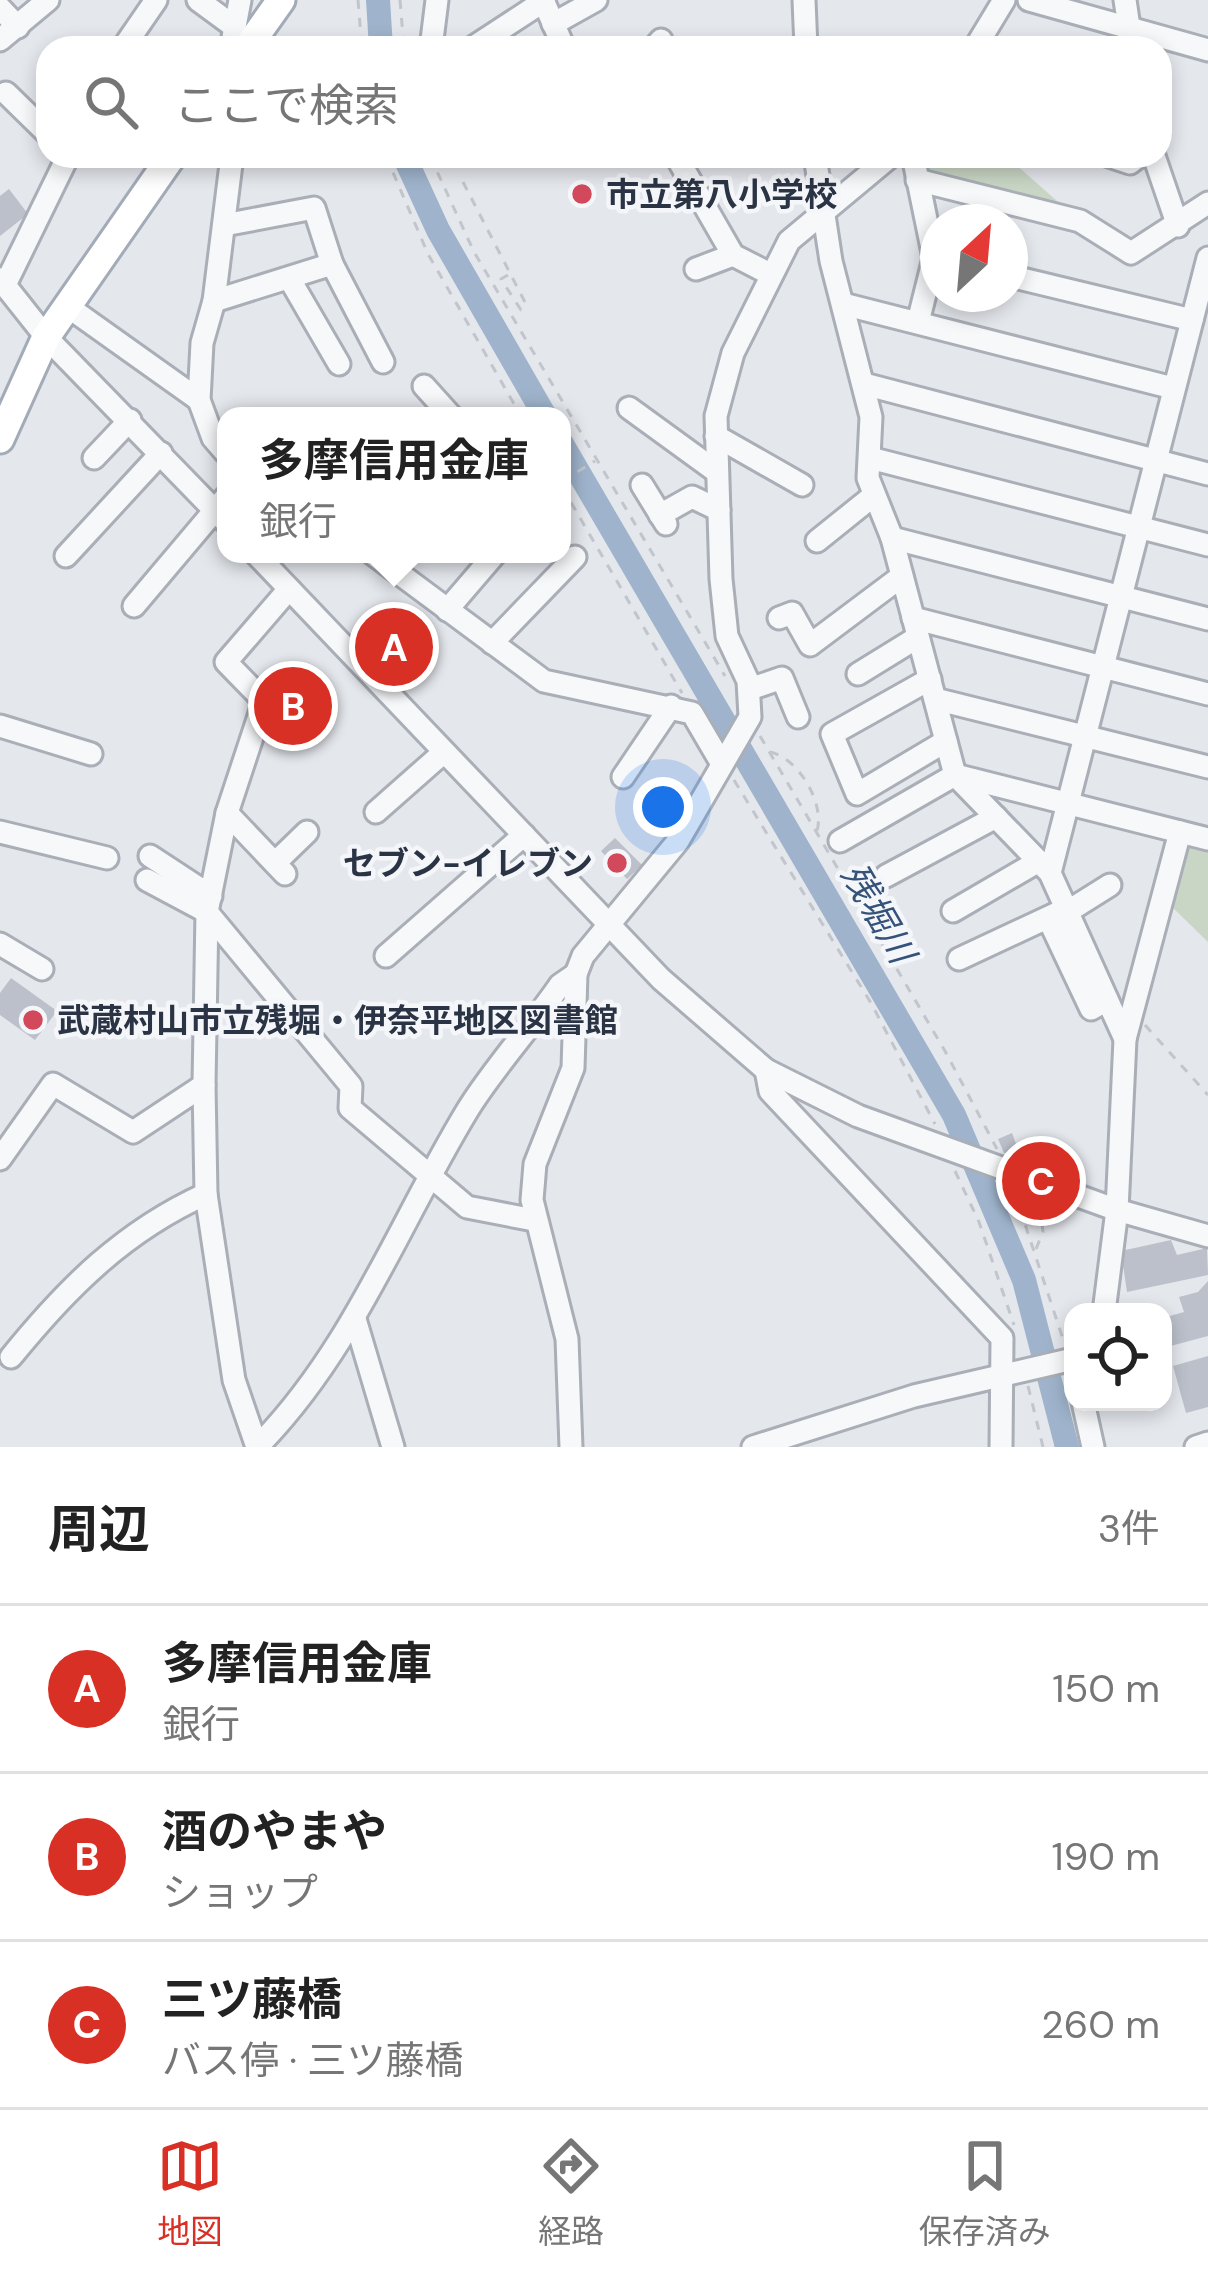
<!DOCTYPE html>
<html lang="ja">
<head>
<meta charset="utf-8">
<style>
	body { margin:0; font-family:"DM Sans","Noto Sans JP",sans-serif; background:#f2f2f2; color:#222 }
	.controls { position:absolute; right:36px; bottom:36px; display:grid; overflow:hidden; border-radius:24px; box-shadow:0 6px 18px #0003 }
	.controls button { width:108px; height:108px; display:grid; place-items:center; padding:0; border:0; border-bottom:3px solid #e0e0e0; background:#fff; color:#222; font:60px sans-serif }
	.compass { position:absolute; left:920px; top:204px; width:108px; height:108px; border-radius:50%; background:#fff; box-shadow:0 6px 18px #0003; rotate:26deg }
	.you { position:absolute; left:663px; top:807px; width:42px; height:42px; margin:-30px; border:9px solid #fff; border-radius:50%; background:#1a73e8; box-shadow:0 0 0 18px #1a73e833 }
	.badge { display:grid; place-items:center; width:78px; height:78px; border-radius:50%; background:#d93025; color:#fff; font-size:39px; font-weight:700 }
	.pin { position:absolute; translate:-50% -50%; border:6px solid #fff; box-shadow:0 3px 12px #0006 }
	.popup { position:absolute; left:217px; top:407px; width:354px; height:156px; box-sizing:border-box; display:grid; place-content:center; border-radius:24px; background:#fff; filter:drop-shadow(0 3px 9px #0005); font-size:39px; white-space:nowrap; color:#767676 }
	.popup b { font-size:45px; color:#222 }
	.popup::after { content:''; position:absolute; left:50%; top:100%; margin-left:-24px; border:24px solid transparent; border-top-color:#fff }
	.list { margin:0; padding:0; list-style:none }
	h2 { display:flex; justify-content:space-between; align-items:center; height:156px; margin:0; padding:0 48px; font-size:51px }
	h2 small { font-size:39px; font-weight:400; color:#767676 }
	.list li { display:grid; grid-template-columns:78px 1fr auto; gap:36px; align-items:center; box-sizing:border-box; height:168px; padding:0 48px; border-top:3px solid #e0e0e0 }
	.list b { display:block; font-size:45px; white-space:nowrap }
	.list p { margin:0; font-size:39px; white-space:nowrap; color:#767676 }
	.list em { font-size:39px; font-style:normal; color:#767676 }
	.icon { flex:none; width:66px; height:66px; fill:none; stroke:currentColor; stroke-width:2; stroke-linecap:round; stroke-linejoin:round }
	.map { position:relative; flex:none; width:1208px; height:1447px; overflow:hidden }
	.search { position:absolute; background:#fff; box-shadow:0 6px 18px #0003; left:36px; right:36px; top:36px; height:132px; display:flex; align-items:center; gap:30px; box-sizing:border-box; padding:0 42px; border-radius:36px; color:#767676; font-size:45px }
	.sheet { height:660px; background:#fff }
	nav { display:flex; justify-content:space-around; align-items:center; box-sizing:border-box; height:168px; border-top:3px solid #e0e0e0; background:#fff; font-size:33px; color:#767676 }
	nav a { display:grid; justify-items:center; gap:6px }
	nav .on { color:#d93025 }
	.map>svg:first-child { display:block }
	.green { fill:#c9d6c5 }
	.lines { fill:none; stroke-linecap:round; stroke-linejoin:round }
	.river { stroke:#9fb4cc; stroke-width:24 }
	.building { fill:#bbc0ca }
	.minor-casing { stroke:#a9aeb7; stroke-width:27 }
	.major-casing { stroke:#a3abb8; stroke-width:33 }
	.path { stroke:#c2c5cb; stroke-width:3; stroke-dasharray:9 9; stroke-linecap:butt }
	.minor { stroke:#f7f8fa; stroke-width:21 }
	.major { stroke:#fff; stroke-width:27 }
	.poi-dot { fill:#d1495b; stroke:#f4f6f9; stroke-width:4.5 }
	.labels { text-anchor:middle; dominant-baseline:central; stroke-width:9; stroke-linejoin:round; paint-order:stroke }
	.poi-label { font-size:33px; font-weight:bold; fill:#2b3445; stroke:#f4f6f9; text-anchor:start }
	.water-label { font-size:36px; font-style:italic; fill:#34527a; stroke:#f4f6f9 }
</style>
</head>
<body>
<div class="map">
<svg width="1208" height="1447" viewBox="0 0 1208 1447">
	<rect width="100%" height="100%" fill="#e4e7ec"/>
	<g class="green">
		<path d="M915 156H1006L1074 216 924 179Z"/>
		<path d="M1182 835 1208 842V942L1165 900Z"/>
	</g>
	<g class="lines">
		<g class="river">
			<path d="M378 0 381 48"/>
			<path d="M404 156 438 230 545 416"/>
			<path d="M562 444 954 1115 1024 1280 1067 1447"/>
		</g>
	</g>
	<g class="building">
		<path d="M9 189 28 214 0 236V196Z"/>
		<path d="M405 625 418 638 386 668 373 655Z"/>
		<path d="M292 673 328 711 297 740 268 709 275 703 268 696Z"/>
		<path d="M615 838 642 865 627 879 601 851Z"/>
		<path d="M11 978 57 1011 35 1040 0 1015V993Z"/>
		<path d="M1012 1133 1019 1152 1004 1153 998 1139Z"/>
		<path d="M1171 1240 1177 1255 1207 1248 1208 1275 1127 1292 1121 1251Z"/>
		<path d="M1208 1281V1336L1163 1348V1318L1184 1312 1179 1297 1198 1292Z"/>
		<path d="M1208 1356V1407L1186 1413 1173 1366Z"/>
	</g>
	<g class="lines">
		<defs>
			<g id="minor">
				<path d="M198 0 232 25"/>
				<path d="M543 0 564 48"/>
				<path d="M804 0 806 48"/>
				<path d="M1029 0 1208 50"/>
				<path d="M1125 0 1129 27"/>
				<path d="M0 8 18 27"/>
				<path d="M553 24 596 0"/>
				<path d="M0 40 48 0"/>
				<path d="M123 48 156 0"/>
				<path d="M231 48 240 0"/>
				<path d="M431 48 437 0"/>
				<path d="M472 48 544 1"/>
				<path d="M654 48 661 40"/>
				<path d="M975 48 1004 0"/>
				<path d="M6 93 48 134"/>
				<path d="M676 156 733 255 770 274"/>
				<path d="M815 156 831 261 871 417 868 478 892 538 955 775 1050 873 1125 1039"/>
				<path d="M913 156 934 258 918 322"/>
				<path d="M1109 156 1130 163 1139 156"/>
				<path d="M1154 156 1178 226"/>
				<path d="M917 180 1080 221 1131 253 1208 203"/>
				<path d="M332 264 383 362"/>
				<path d="M696 269 733 255"/>
				<path d="M1010 276 1192 320"/>
				<path d="M289 278 339 364"/>
				<path d="M0 279 46 337 226 522"/>
				<path d="M5 285 68 156"/>
				<path d="M214 301 332 264 314 208 224 225"/>
				<path d="M843 304 1173 388"/>
				<path d="M67 306 199 400"/>
				<path d="M864 384 1208 474"/>
				<path d="M424 386 451 416"/>
				<path d="M629 408 717 472"/>
				<path d="M716 436 802 485"/>
				<path d="M226 453 213 438 199 400 202 343 214 301 232 156"/>
				<path d="M94 458 130 420"/>
				<path d="M870 458 1208 545"/>
				<path d="M642 485 666 524"/>
				<path d="M660 515 692 497 719 510"/>
				<path d="M892 538 1208 619"/>
				<path d="M817 541 873 496"/>
				<path d="M256 554 661 979 766 1070 858 1116 1117 1210 1208 1236"/>
				<path d="M373 554 544 681 692 713 722 764"/>
				<path d="M66 556 161 453"/>
				<path d="M134 606 226 497"/>
				<path d="M447 610 495 554"/>
				<path d="M779 618 792 613 810 645 902 576"/>
				<path d="M913 618 1208 694"/>
				<path d="M492 643 575 557"/>
				<path d="M858 674 918 637"/>
				<path d="M930 679 832 734 857 794 946 741"/>
				<path d="M750 689 782 678 798 717"/>
				<path d="M935 699 1208 767"/>
				<path d="M0 726 91 754"/>
				<path d="M623 777 671 706"/>
				<path d="M376 812 444 752"/>
				<path d="M227 813 285 874"/>
				<path d="M0 832 107 858"/>
				<path d="M840 841 955 775 1208 839"/>
				<path d="M150 856 211 896"/>
				<path d="M275 863 307 832"/>
				<path d="M1050 873 1208 258"/>
				<path d="M886 876 996 817"/>
				<path d="M147 880 207 912 351 1086 350 1108 467 1207 534 1220"/>
				<path d="M953 911 1039 861"/>
				<path d="M1067 912 1110 885"/>
				<path d="M1048 918 1091 1009 1107 1000"/>
				<path d="M0 944 42 969"/>
				<path d="M386 956 524 835"/>
				<path d="M959 959 1066 909"/>
				<path d="M766 1070 770 1091 1002 1338 1001 1447"/>
				<path d="M0 1159 53 1084 133 1132 204 1085"/>
				<path d="M1104 1312 1117 1210 1125 1039 1180 832"/>
				<path d="M355 1319 393 1447"/>
				<path d="M11 1357C67 1288 124 1231 206 1194"/>
				<path d="M1083 1402 1093 1447"/>
				<path d="M257 1447 234 1380 206 1194 204 1085 207 912 227 813 264 701 226 662 289 589"/>
				<path d="M257 1447C352 1351 398 1225 467 1111 491 1071 532 1026 560 985L576 974"/>
				<path d="M571 1447 567 1339 532 1200 535 1164 573 1068 576 974 583 956 678 841 750 717 748 681 727 636 721 579 716 416 733 353 789 241 891 156"/>
				<path d="M753 1447 914 1396 1073 1359"/>
				<path d="M1196 1447 1208 1443"/>
			</g>
			<g id="major">
				<path d="M247 48 281 0"/>
				<path d="M0 439 46 337 172 156"/>
			</g>
		</defs>
		<use href="#minor" class="minor-casing"/>
		<use href="#major" class="major-casing"/>
		<g class="path">
			<path d="M358 0 362 48"/>
			<path d="M400 0 404 48"/>
			<path d="M386 156 428 254 521 416"/>
			<path d="M430 156 474 252 725 676"/>
			<path d="M463 182 528 308"/>
			<path d="M508 275 501 279 521 310 526 309"/>
			<path d="M562 481 595 461"/>
			<path d="M562 487 682 693"/>
			<path d="M760 736 945 1051 997 1149"/>
			<path d="M770 752C799 758 827 806 816 834"/>
			<path d="M734 780 871 1003 935 1124"/>
			<path d="M1145 1025 1208 1095"/>
			<path d="M955 1171 979 1222 1014 1325"/>
			<path d="M1014 1191 1064 1342"/>
			<path d="M1036 1249 1043 1232 1039 1200"/>
			<path d="M1028 1386 1043 1447"/>
		</g>
		<use href="#minor" class="minor"/>
		<use href="#major" class="major"/>
	</g>
	<g class="poi-dot">
		<circle cx="582" cy="194" r="12"/>
		<circle cx="617" cy="863" r="12"/>
		<circle cx="33" cy="1020" r="12"/>
	</g>
	<g class="labels">
		<g class="poi-label">
			<text x="606" y="194">市立第八小学校</text>
			<text x="593" y="863" text-anchor="end">セブン-イレブン</text>
			<text x="57" y="1020">武蔵村山市立残堀・伊奈平地区図書館</text>
		</g>
		<g class="water-label">
			<text transform="translate(878 913) rotate(60)">残堀川</text>
		</g>
	</g>
</svg>
<div class="controls">
<button><svg class="icon" aria-label="locate" viewBox="0 0 24 24"><circle cx="12" cy="12" r="6"/><path d="M12 2v4M12 18v4M2 12h4M18 12h4"/></svg></button>
</div>
<svg class="compass" viewBox="-18 -18 36 36"><path d="M0-13l5 13h-10z" fill="#e53935"/><path d="M0 13l5-13h-10z" fill="#767676"/></svg>
<div class="you"></div>
<div class="pin badge" style="left:394px;top:647px">A</div>
<div class="popup"><b>多摩信用金庫</b>銀行</div>
<div class="pin badge" style="left:293px;top:706px">B</div>
<div class="pin badge" style="left:1041px;top:1181px">C</div>
<div class="search"><svg class="icon" aria-label="search" viewBox="0 0 24 24"><circle cx="10" cy="10" r="6"/><path d="M15 15l6 6"/></svg>ここで検索</div>
</div>
<section class="sheet">
<h2>周辺<small>3件</small></h2>
<ul class="list">
<li><span class="badge">A</span><div><b>多摩信用金庫</b><p>銀行</p></div><em>150 m</em></li>
<li><span class="badge">B</span><div><b>酒のやまや</b><p>ショップ</p></div><em>190 m</em></li>
<li><span class="badge">C</span><div><b>三ツ藤橋</b><p>バス停 · 三ツ藤橋</p></div><em>260 m</em></li>
</ul>
</section>
<nav>
<a class="on"><svg class="icon" aria-label="map" viewBox="0 0 24 24"><path d="M3 6l6-2 6 2 6-2v14l-6 2-6-2-6 2zM9 4v14M15 6v14"/></svg>地図</a>
<a><svg class="icon" aria-label="directions" viewBox="0 0 24 24"><path d="M12 3l9 9-9 9-9-9zM9 14v-3h6M13 9l2 2-2 2"/></svg>経路</a>
<a><svg class="icon" aria-label="saved" viewBox="0 0 24 24"><path d="M7 4h10v16l-5-4-5 4z"/></svg>保存済み</a>
</nav>
</body>
</html>
